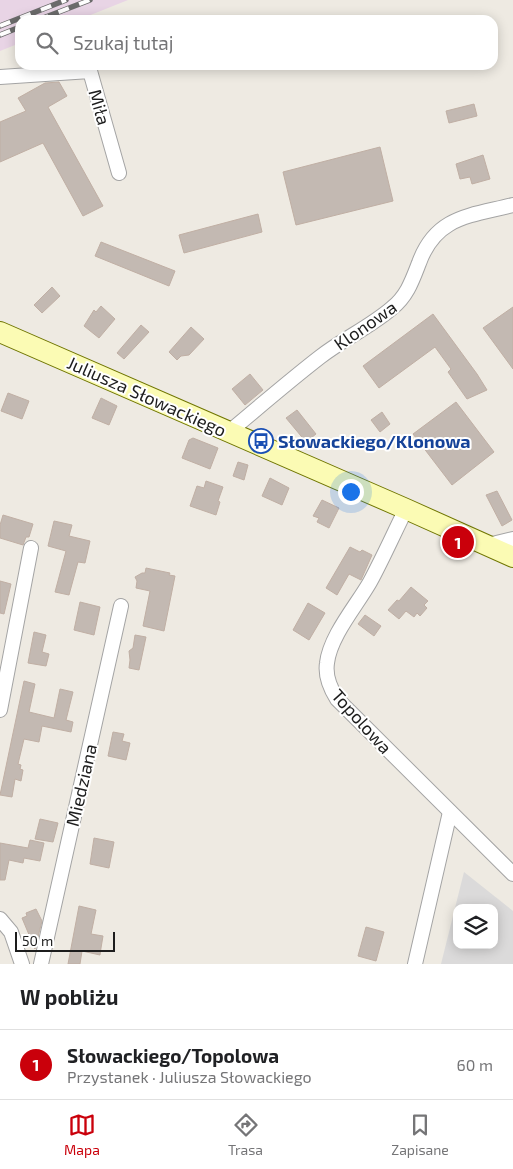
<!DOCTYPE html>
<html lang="pl">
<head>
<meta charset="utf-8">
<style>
	body { margin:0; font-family:"Exo 2",sans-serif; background:#f2f2f2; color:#202124 }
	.controls { position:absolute; right:15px; bottom:15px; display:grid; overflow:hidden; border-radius:10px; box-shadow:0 2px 12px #0003 }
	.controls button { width:45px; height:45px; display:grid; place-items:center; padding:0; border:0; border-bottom:1px solid #e0e0e0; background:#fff; color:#202124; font:25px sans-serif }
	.scale { position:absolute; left:15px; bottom:12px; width:100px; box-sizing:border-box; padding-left:5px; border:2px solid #1d1d1d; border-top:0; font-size:14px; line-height:18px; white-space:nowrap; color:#1d1d1d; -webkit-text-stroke:4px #fff; paint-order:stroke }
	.you { position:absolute; left:350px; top:491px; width:18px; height:18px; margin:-12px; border:4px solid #fff; border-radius:50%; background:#1a73e8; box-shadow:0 0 0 8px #1a73e833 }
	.badge { display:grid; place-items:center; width:32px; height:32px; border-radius:50%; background:#ca000b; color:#fff; font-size:16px; font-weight:700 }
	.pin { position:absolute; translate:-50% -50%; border:2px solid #fff; box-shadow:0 1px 5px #0006 }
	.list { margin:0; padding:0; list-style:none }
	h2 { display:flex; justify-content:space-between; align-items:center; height:65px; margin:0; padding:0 20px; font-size:21px }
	h2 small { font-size:16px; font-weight:400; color:#757577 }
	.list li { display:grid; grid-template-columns:32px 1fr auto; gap:15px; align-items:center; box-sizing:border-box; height:70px; padding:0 20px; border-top:1px solid #e0e0e0 }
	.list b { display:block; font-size:19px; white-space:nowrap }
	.list p { margin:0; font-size:16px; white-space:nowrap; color:#757577 }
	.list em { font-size:16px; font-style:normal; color:#757577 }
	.icon { flex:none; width:28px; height:28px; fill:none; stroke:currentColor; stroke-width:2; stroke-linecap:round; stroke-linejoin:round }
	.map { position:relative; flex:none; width:513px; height:964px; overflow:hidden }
	.search { position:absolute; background:#fff; box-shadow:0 2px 12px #0003; left:15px; right:15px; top:15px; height:55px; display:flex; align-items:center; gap:12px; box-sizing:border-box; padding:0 18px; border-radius:15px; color:#757577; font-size:19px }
	.sheet { height:135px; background:#fff }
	nav { display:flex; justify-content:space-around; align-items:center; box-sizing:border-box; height:70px; border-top:1px solid #e0e0e0; background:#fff; font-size:14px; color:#757577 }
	nav a { display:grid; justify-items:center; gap:2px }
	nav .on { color:#ca000b }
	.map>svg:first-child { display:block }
	.residential { fill:#dbdada; fill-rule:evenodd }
	.industrial { fill:#e8d4e5 }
	.building { fill:#c3b9b2; stroke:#c0afa4 }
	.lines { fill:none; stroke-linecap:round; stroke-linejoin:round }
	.street-casing { stroke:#a4a4a4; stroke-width:16 }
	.secondary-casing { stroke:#707602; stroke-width:22 }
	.street { stroke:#fff; stroke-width:14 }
	.secondary { stroke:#fbfbb4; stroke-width:20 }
	.rail-casing { stroke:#6b6b6b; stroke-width:5.5 }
	.rail { stroke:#fff; stroke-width:4; stroke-dasharray:11; stroke-linecap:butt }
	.labels { text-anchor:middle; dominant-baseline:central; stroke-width:4; stroke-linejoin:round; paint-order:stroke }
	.street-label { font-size:18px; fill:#1d1d1d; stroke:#fff }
	.transit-label { font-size:18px; font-weight:bold; fill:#164399; stroke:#fff; text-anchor:start }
</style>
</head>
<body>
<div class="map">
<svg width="513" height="964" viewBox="0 0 513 964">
	<rect width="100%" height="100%" fill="#eeeae2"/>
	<path class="residential" d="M464 872 513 911V964H441ZM457 908H494V945H457Z"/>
	<path class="industrial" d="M0 0H128L78 20H20V43L0 51Z"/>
	<g class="building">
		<path d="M59 82 67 96 48 107 103 206 83 216 43 143 0 162V122L26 111 18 98 45 83Z"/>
		<path d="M474 104 477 116 449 123 446 111Z"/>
		<path d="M380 147 393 201 296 225 283 172Z"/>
		<path d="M483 155 490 179 472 184 470 177 460 179 456 164Z"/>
		<path d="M258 214 262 232 184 253 179 235Z"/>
		<path d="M101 242 175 271 169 286 95 256Z"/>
		<path d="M52 287 60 296 42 313 34 305Z"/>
		<path d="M101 306 115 319 99 338 84 326 94 310 96 312Z"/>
		<path d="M513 307V369L483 328Z"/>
		<path d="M433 314 477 374 487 390 467 399 448 372 451 369 435 347 379 388 363 366Z"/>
		<path d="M141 325 149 332 124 359 117 353Z"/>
		<path d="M191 327 204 339 189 355 181 356 177 360 169 352Z"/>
		<path d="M250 374 263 390 245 405 232 389Z"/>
		<path d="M8 393 29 401 22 419 1 411Z"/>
		<path d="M101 398 117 406 109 425 92 418Z"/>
		<path d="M456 402 494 452 452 485 413 434Z"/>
		<path d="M297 410 316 434 306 442 286 418Z"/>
		<path d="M382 412 390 424 380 432 371 420Z"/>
		<path d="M193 438 218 448 210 469 182 458 189 440Z"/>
		<path d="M238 462 248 465 244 480 233 476Z"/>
		<path d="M270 478 289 488 282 505 262 496Z"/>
		<path d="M206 481 223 487 218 501 220 502 216 515 190 506 197 486 204 488Z"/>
		<path d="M497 491 512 520 502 526 486 495Z"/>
		<path d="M322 500 339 508 329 528 317 522 319 518 313 516Z"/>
		<path d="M3 515 33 524 29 537H26L23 545 0 538V525Z"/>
		<path d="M54 521 72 525 69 536 90 541 85 563 78 562 69 595 55 592 66 551 48 546Z"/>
		<path d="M350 547 360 552 362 550 372 555 361 580 349 574 337 595 326 588Z"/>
		<path d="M146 568 170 573 169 575 175 576 164 631 143 626 150 591 136 588 137 581 135 577 142 573H145Z"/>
		<path d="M0 581 11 584 4 614 0 613Z"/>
		<path d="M411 587 428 601 424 605 427 608 420 616 417 613 414 617 406 611 399 619 388 610 397 600 399 601Z"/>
		<path d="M80 602 100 607 94 635 74 630Z"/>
		<path d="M308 603 325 613 309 640 293 630Z"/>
		<path d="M365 615 381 626 374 636 358 624Z"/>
		<path d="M34 632 46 635 42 652 49 654 46 666 28 663Z"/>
		<path d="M135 635 146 637 139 670 129 668 130 660 129 651 133 648Z"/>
		<path d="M24 681 35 684 29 712 54 718 60 689 73 692 66 720 73 722 71 732 42 726 39 742 24 739 18 764 21 765 20 769 23 770 21 781 15 779 12 797 0 795Z"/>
		<path d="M113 732 124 734 122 741 130 743 126 760 108 756Z"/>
		<path d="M40 819 58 823 53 842 35 839Z"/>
		<path d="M94 838 114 842 109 868 90 864Z"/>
		<path d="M30 840 44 843 40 861 24 858 23 863 9 860 5 880H0V843L28 848Z"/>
		<path d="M79 906 96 910 91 934 103 936 101 948 100 955 82 951 80 964H68Z"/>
		<path d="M36 909 42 921 35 949 22 918 27 916 26 913Z"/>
		<path d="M366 927 384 932 376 961 358 956Z"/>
	</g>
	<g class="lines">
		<defs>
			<g id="street">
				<path d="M0 77 90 71 119 173"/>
				<path d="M229 432C259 407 289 381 320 357 343 339 370 327 392 308 407 296 412 281 419 263 436 216 470 216 513 205"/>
				<path d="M406 509C394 533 383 558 370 582 357 605 330 636 327 663 325 676 330 688 337 699L513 874"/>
				<path d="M488 545 513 539"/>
				<path d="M0 710 31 548"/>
				<path d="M0 919 11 932 22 964"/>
				<path d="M41 964 121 606"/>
				<path d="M415 964 450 812"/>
			</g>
			<path id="secondary" d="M0 332 406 509 513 557"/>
		</defs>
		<use href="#street" class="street-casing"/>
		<use href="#secondary" class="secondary-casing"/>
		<use href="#street" class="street"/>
		<use href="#secondary" class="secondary"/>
		<defs>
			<g id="rail">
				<path d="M38 20 90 0"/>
				<path d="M0 26 66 0"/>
				<path d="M0 35 20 27"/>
			</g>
		</defs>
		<use href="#rail" class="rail-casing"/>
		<use href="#rail" class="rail"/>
	</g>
	<defs>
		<symbol id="bus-ring" viewBox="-11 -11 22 22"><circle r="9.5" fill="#fff" stroke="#1a4fb4" stroke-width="1.5"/><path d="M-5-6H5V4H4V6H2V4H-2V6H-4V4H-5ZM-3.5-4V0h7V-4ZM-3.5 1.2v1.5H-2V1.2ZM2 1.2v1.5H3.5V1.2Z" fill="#1a4fb4"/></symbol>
	</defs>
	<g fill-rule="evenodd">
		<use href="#bus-ring" x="247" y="427" width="28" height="28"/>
	</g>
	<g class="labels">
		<g class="street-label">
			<text transform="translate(100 107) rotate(74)">Miła</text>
			<text transform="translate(365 325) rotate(-35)">Klonowa</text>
			<text transform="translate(147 396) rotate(24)">Juliusza Słowackiego</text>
			<text transform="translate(362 721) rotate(48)">Topolowa</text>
			<text transform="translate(81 785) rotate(-77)">Miedziana</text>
		</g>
		<g class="transit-label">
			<text x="278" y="441">Słowackiego/Klonowa</text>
		</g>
	</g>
</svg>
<div class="controls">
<button><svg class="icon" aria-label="layers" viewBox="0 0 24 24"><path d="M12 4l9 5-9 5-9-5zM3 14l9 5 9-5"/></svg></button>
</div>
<div class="scale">50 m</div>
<div class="you"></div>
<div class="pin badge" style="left:458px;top:542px">1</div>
<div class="search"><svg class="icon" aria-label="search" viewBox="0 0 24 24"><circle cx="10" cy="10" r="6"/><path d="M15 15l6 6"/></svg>Szukaj tutaj</div>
</div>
<section class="sheet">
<h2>W pobliżu<small></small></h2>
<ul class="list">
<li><span class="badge">1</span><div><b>Słowackiego/Topolowa</b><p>Przystanek · Juliusza Słowackiego</p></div><em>60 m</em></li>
</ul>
</section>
<nav>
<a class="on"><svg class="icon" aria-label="map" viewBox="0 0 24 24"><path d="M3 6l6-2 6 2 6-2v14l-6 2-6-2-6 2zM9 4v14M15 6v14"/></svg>Mapa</a>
<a><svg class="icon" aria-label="directions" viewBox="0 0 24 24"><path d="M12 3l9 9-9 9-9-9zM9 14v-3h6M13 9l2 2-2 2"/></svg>Trasa</a>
<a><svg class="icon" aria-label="saved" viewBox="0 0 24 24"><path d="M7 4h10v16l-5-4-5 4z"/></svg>Zapisane</a>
</nav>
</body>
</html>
